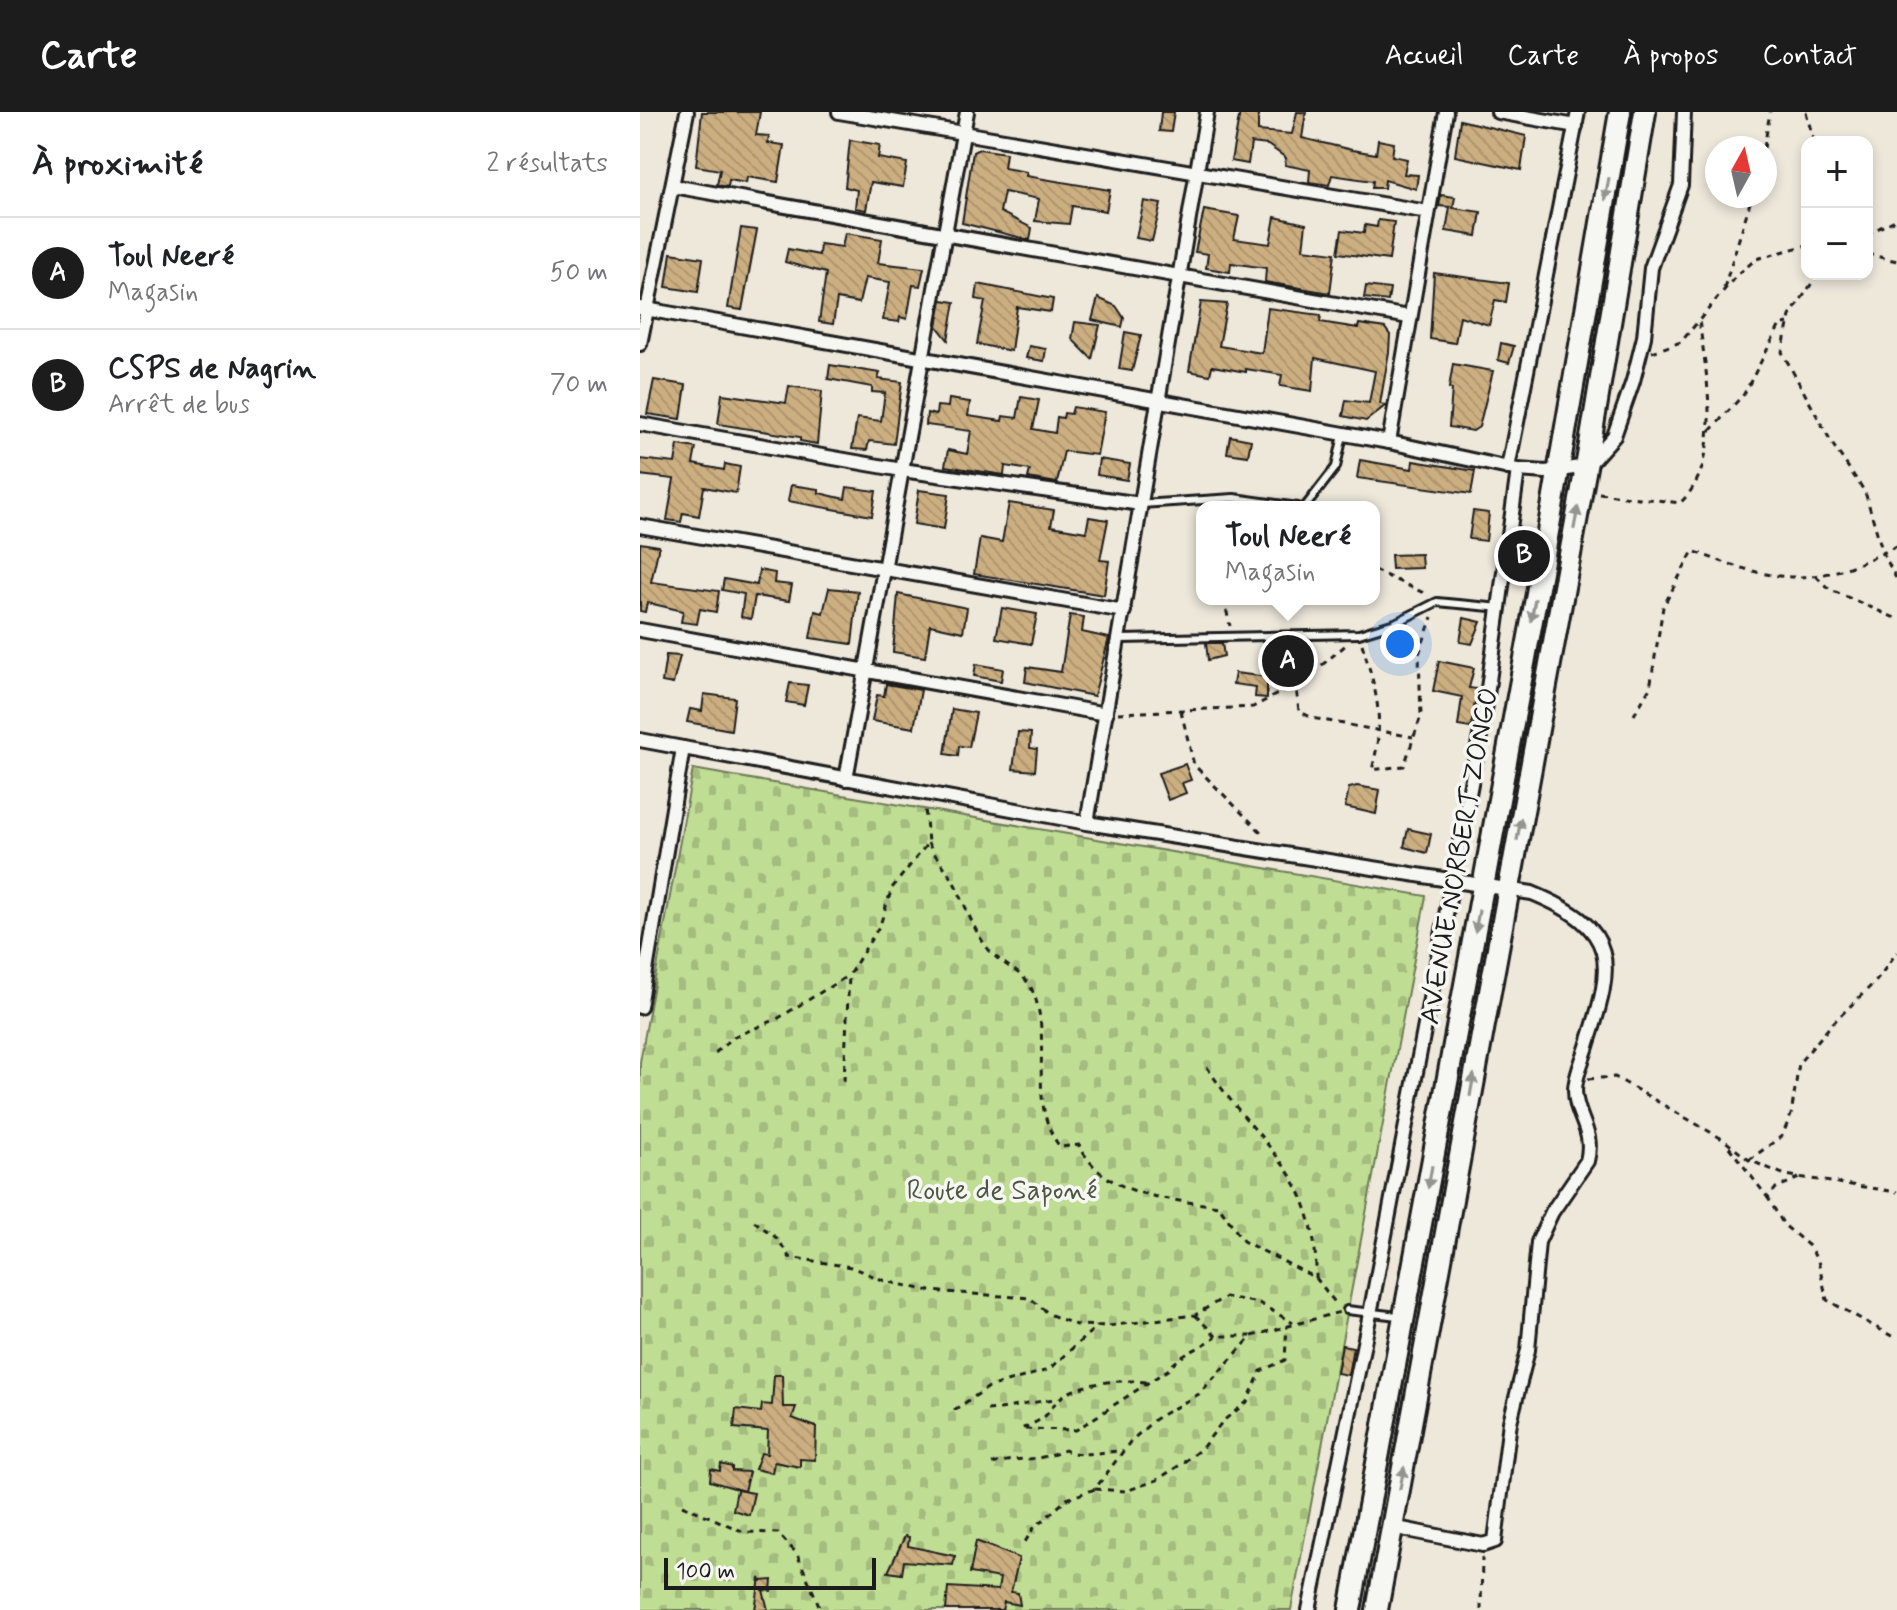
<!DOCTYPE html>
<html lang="fr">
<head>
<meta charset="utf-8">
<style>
	body { margin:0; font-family:Mynerve,sans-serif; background:#f6f6f6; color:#202124 }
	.controls { position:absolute; right:24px; top:24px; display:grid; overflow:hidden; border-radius:16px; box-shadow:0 4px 12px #0003 }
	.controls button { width:72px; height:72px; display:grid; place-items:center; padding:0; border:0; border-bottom:2px solid #e0e0e0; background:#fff; color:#202124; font:40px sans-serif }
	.compass { position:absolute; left:1065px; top:24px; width:72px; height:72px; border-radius:50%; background:#fff; box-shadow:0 4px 12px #0003; rotate:8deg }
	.scale { position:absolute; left:24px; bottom:20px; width:212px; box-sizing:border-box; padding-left:8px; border:4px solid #1c1c1c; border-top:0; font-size:22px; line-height:28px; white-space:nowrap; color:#1c1c1c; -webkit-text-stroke:6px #f6f6f2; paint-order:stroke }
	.you { position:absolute; left:760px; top:532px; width:28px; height:28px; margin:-20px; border:6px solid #fff; border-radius:50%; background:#1a73e8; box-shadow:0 0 0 12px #1a73e833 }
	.badge { display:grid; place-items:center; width:52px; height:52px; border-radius:50%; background:#1c1c1c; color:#fff; font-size:26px; font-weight:700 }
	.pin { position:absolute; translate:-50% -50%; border:4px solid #fff; box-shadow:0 2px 8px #0006 }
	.popup { position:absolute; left:556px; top:389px; width:184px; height:104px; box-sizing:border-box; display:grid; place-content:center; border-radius:16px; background:#fff; filter:drop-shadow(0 2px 6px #0005); font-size:26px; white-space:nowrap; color:#757577 }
	.popup b { font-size:30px; color:#202124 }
	.popup::after { content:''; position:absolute; left:50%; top:100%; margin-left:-16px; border:16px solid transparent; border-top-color:#fff }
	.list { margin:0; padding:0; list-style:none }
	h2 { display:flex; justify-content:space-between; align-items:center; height:104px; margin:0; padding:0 32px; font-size:34px }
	h2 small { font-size:26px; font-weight:400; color:#757577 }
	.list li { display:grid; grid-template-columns:52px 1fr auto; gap:24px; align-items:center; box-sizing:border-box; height:112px; padding:0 32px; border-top:2px solid #e0e0e0 }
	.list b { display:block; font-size:30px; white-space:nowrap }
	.list p { margin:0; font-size:26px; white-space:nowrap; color:#757577 }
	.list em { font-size:26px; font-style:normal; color:#757577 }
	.map { position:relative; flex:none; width:1257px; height:1498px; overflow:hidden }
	header { display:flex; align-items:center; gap:48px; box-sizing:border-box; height:112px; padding:0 40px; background:#1c1c1c; color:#fff }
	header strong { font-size:38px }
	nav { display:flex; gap:44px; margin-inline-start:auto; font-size:28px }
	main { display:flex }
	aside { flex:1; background:#fff }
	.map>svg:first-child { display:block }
	.cemetery { fill:url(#cemetery-stones); stroke:#6e7c58; stroke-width:2 }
	.building { fill:url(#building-back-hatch); stroke:#1c1c1c; stroke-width:2 }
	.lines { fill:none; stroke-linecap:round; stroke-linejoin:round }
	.lane-casing { stroke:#1c1c1c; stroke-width:12 }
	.street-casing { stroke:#1c1c1c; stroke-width:18 }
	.primary-casing { stroke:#1c1c1c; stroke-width:26 }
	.path { stroke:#1c1c1c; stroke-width:3; stroke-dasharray:6 6; stroke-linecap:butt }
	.lane { stroke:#f6f6f2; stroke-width:6 }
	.street { stroke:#f6f6f2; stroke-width:12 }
	.primary { stroke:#f6f6f2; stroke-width:20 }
	.oneway { fill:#949492 }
	.labels { text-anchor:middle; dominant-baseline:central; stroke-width:7; stroke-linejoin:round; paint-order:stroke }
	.street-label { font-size:28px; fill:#1c1c1c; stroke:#f6f6f2 }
	.park-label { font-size:28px; fill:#4d5640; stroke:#f6f6f2 }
</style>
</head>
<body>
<header>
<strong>Carte</strong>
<nav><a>Accueil</a><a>Carte</a><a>À propos</a><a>Contact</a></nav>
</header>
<main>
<aside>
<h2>À proximité<small>2 résultats</small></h2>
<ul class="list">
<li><span class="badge">A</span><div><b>Toul Neeré</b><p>Magasin</p></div><em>50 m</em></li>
<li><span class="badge">B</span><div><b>CSPS de Nagrin</b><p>Arrêt de bus</p></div><em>70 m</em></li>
</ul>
</aside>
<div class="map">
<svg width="1257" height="1498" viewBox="0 0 1257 1498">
	<defs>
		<pattern id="cemetery-stones" width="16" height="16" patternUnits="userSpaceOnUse" patternTransform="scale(2)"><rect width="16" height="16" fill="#c0dd94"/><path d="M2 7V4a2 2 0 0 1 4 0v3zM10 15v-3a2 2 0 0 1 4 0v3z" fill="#a4bd7f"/></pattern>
		<pattern id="building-back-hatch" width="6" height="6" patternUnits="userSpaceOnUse" patternTransform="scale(2)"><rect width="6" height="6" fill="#ccaf81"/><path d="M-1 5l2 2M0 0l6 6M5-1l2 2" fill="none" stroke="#af966f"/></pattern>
	</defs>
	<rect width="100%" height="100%" fill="#eee8db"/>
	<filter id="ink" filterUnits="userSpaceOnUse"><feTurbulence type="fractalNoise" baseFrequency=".0125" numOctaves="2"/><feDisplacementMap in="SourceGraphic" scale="16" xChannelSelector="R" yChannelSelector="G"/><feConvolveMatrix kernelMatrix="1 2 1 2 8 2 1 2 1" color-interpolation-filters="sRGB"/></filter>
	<g filter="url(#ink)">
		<path class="cemetery" d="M53 657 786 784 651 1498H0V950Z"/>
		<g class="building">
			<path d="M62 0H120L116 23 129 24 128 31 144 33 138 70 107 65 106 71 89 68 88 75 77 73 80 58 56 54Z"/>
			<path d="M521 0H534L531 20 519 19Z"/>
			<path d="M600 0H618V19L652 22 657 0H666L662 26 712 38 736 42 738 28 754 31 752 44 767 47 764 62 778 63 776 77 745 68 744 76H732L733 69 692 63 689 73 669 70 670 58 645 53 646 46 628 33 611 31 608 52 591 49Z"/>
			<path d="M820 8 886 24 881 58 815 44Z"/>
			<path d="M210 28 240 33 238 46 267 51 263 75 231 70 226 98 215 96 217 78 205 75Z"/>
			<path d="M339 37 366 41 364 56 387 60 386 64 470 78 466 99 432 94 429 112 395 109 399 87 364 80 360 100 392 116 390 128 322 111 333 40Z"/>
			<path d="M801 83 815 85 813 96 841 100 837 124 806 119 810 95 799 94Z"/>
			<path d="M504 89 521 92 512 129 496 126Z"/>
			<path d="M564 98 599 104 594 127 630 132 635 105 666 112 663 137 695 141 690 181 625 170 626 156 591 151 590 160 566 156 568 142 555 140Z"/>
			<path d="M738 108 754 110 749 148 698 141 702 118 724 121 725 113 737 115Z"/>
			<path d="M101 116 117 118 102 198 88 196Z"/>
			<path d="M205 121 242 127 238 151 284 156 280 174 273 173 267 207 260 205 259 210 243 208 250 170 225 166 219 191 197 187 193 212 179 210 186 161 145 150 148 137 179 143 180 132 202 135Z"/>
			<path d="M31 141 63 146 58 180 26 175Z"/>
			<path d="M794 161 869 171 866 190 855 188 849 213 820 204 815 231 790 227Z"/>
			<path d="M338 172 413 187 411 200 377 195 371 239 337 232 345 189 336 187Z"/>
			<path d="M726 174 750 177 748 189 724 186Z"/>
			<path d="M458 186 476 194 484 206 482 215 452 208Z"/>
			<path d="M302 188 315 190 308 228 297 214Z"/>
			<path d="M561 190 587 192 579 234 622 241 628 196 681 203 680 210 718 216 719 212 745 216 750 223 749 240 740 292 746 293 726 309 703 304 706 288 729 291 735 259 675 246 672 279 640 274 642 263 606 257V260L572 254 570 263 549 259Z"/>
			<path d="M435 210 460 213 452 247 432 227Z"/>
			<path d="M485 220 501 223 492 259 479 257Z"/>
			<path d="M861 231 874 234 869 251 858 248Z"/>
			<path d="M389 234 406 237 404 249 386 246Z"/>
			<path d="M813 252 853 259 839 315 833 319 809 315 812 277 809 276Z"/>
			<path d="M190 253 240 261 238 267 262 270 254 332 229 329 227 338 212 337 217 306 241 309 245 281 232 280V275L188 267Z"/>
			<path d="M14 268 46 273 41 307 7 302Z"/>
			<path d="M149 274 182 279 177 332 160 329V325L78 312 82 282 146 291Z"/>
			<path d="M381 285 399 288 393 317 415 321 417 305 423 306 424 301 431 302 433 295 465 300 457 343 424 339 417 371 388 366 390 358 365 354 364 363 305 354 308 338 327 342 331 319 286 313 287 301 296 303 297 294 308 295 309 287 330 290 328 304 362 309 363 304 377 306Z"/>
			<path d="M590 324 611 328 608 344 587 341Z"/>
			<path d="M38 333 56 336 53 352 84 358 85 352 100 355 96 381 64 375 59 404 43 401 41 410 27 408 34 367 0 363V347L35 351Z"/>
			<path d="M459 347 490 352 487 368 457 363Z"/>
			<path d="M720 348 772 357 773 349 835 359 831 382 717 366Z"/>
			<path d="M151 373 179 377V381L205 387 207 375 236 379 232 404 148 389Z"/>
			<path d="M279 378 309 382 304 417 274 412Z"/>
			<path d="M369 391 414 398 411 414 446 420 449 405 468 408 460 448 469 449 464 483 334 462 340 426 362 430Z"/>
			<path d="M833 399 849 401 846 429 829 427Z"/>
			<path d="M0 431 19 434 11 470 79 479 76 500 60 497 57 512 41 510 43 499 13 492 7 491 5 500 0 499Z"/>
			<path d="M781 442 782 456 752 457 751 443Z"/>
			<path d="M119 458 135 461 134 471 152 473 149 489 115 484 111 507 101 505 104 482 82 478 84 467 117 473Z"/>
			<path d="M189 476 218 479 212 532 170 526 175 499 183 501Z"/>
			<path d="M258 482 327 496 323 520 290 513 285 545 253 540Z"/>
			<path d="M362 496 397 502 391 532 356 526Z"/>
			<path d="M430 503 444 505 442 520 469 526 454 584 385 570 387 555 421 560Z"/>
			<path d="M824 506 841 510 832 532 820 530Z"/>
			<path d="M566 531H582L584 544 568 548Z"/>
			<path d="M26 543 40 544 33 572 22 570Z"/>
			<path d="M799 549 834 556 829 576 837 577 831 616 818 614 822 585 793 579Z"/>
			<path d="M336 552 363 557 361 569 334 564Z"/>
			<path d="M595 561 627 565V586L615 585 616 575 593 572Z"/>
			<path d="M150 571 168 573 164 593 146 590Z"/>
			<path d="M246 572 281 578 274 616 232 609 237 583 244 584Z"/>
			<path d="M64 582 95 586 91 618 47 610 50 597 62 599Z"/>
			<path d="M312 597 336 601 329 635 319 634 318 644 305 642Z"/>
			<path d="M378 620 391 621 390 636 397 637 395 659 373 657Z"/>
			<path d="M545 652 551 668 542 671 546 681 528 688 518 661Z"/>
			<path d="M717 674 740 678 736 702 705 695 709 676Z"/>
			<path d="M768 717 791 722 787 741 764 735Z"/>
			<path d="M702 1233 713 1235 708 1263 697 1261Z"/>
			<path d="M134 1263H142L143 1295H156L152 1306 176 1315 175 1348 160 1347V1355L134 1350 132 1361 115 1357 121 1341 127 1342 128 1319 94 1316 96 1297 121 1300 122 1292 132 1293Z"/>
			<path d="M81 1352 92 1355V1359L109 1360 104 1379 70 1369 71 1357 80 1359Z"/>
			<path d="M97 1378 114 1381 109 1403 93 1398Z"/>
			<path d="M265 1424 269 1425 268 1434 315 1444 313 1453 264 1449 262 1462 248 1460Z"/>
			<path d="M336 1429 379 1446 371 1480 378 1481 380 1493 364 1490 362 1498H306L308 1475 358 1478 360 1466 330 1461Z"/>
			<path d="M120 1466 121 1469 132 1468 131 1479 123 1478 128 1498H115Z"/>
		</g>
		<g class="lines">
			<defs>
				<g id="lane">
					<path d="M501 392 594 386 658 395"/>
					<path d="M665 395 696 355 703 323"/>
					<path d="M480 527 719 522 755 511 797 490 861 496"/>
					<path d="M707 1198 758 1204"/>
				</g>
				<g id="street">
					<path d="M199 0 788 100"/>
					<path d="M858 0 936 14"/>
					<path d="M33 74 769 205"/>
					<path d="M0 196 749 330 878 358 906 360 947 354 974 324 993 269 1004 225 1011 156 1041 73 1044 0"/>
					<path d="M0 232 47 0"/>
					<path d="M0 312 262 358 501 392"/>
					<path d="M749 330 806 0"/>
					<path d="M868 356 938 0"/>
					<path d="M0 414 484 499"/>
					<path d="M0 518 466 602"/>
					<path d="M0 628 447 711 892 781C980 817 974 851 948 931 944 946 935 963 935 978 935 1005 955 1018 947 1049L912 1100 898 1130 888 1238 870 1310 855 1429 843 1433 752 1415"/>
					<path d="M206 667 327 0"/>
					<path d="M447 711 567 0"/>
					<path d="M0 895 43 636"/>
					<path d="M669 1498 730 1202 845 598 878 358"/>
				</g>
				<g id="primary">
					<path d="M710 1498 904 443 980 0"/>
					<path d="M737 1498 948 344 1005 0"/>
				</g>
			</defs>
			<use href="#lane" class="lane-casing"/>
			<use href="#street" class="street-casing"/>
			<use href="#primary" class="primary-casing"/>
			<g class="path">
				<path d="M1166 0 1174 30"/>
				<path d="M1124 36 1130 0"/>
				<path d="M1227 122 1257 107"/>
				<path d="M1227 142 1257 149"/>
				<path d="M1178 162 1150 204 1142 240 1193 333 1225 380 1243 441 1257 468"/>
				<path d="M1084 176 1112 84"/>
				<path d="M1012 240 1041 230 1095 165 1116 147 1167 133"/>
				<path d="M1070 319 1104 282 1140 213 1148 211"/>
				<path d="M959 381 1040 391C1085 350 1066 261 1059 208"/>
				<path d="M734 458 788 483"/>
				<path d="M1176 464 1189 477 1257 507"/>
				<path d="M584 487 590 514"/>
				<path d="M722 532C737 581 745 607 732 658L764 654 781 604 779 542 792 505"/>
				<path d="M647 534 652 544 659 599 672 606 773 625"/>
				<path d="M541 599 554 653 625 724"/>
				<path d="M478 601 613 595 664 568 707 532"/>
				<path d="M994 603 1010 576 1023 495 1053 439C1140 472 1172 477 1257 434"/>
				<path d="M288 731C295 745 305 754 312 767 325 789 332 818 349 838 362 854 385 859 393 880 414 930 385 988 420 1035L439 1033C465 1085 527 1087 579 1094L603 1129 676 1166 697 1193"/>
				<path d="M75 941 94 925 137 907 209 863"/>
				<path d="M567 955C618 1035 678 1059 676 1166"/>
				<path d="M948 967 975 965 1084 1028 1109 1048 1145 1063 1257 1080"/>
				<path d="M204 969 209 863 240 813 252 776 288 731 285 695"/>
				<path d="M1089 1035 1128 1086"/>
				<path d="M1109 1048 1142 1024 1151 1003 1159 951 1192 912 1237 868 1257 840"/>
				<path d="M1159 1066 1136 1076 1128 1086 1144 1113 1169 1134 1178 1149 1187 1188 1257 1227"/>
				<path d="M114 1109 138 1127 149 1145 211 1155 245 1169 290 1179 390 1186 409 1202 436 1213 468 1214 555 1203 585 1185 619 1191 653 1211"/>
				<path d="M555 1203 576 1224H611"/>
				<path d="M506 1270C481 1267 441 1270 420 1286 414 1291 410 1300 404 1305 397 1310 388 1314 381 1317L436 1318 529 1257C542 1240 560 1238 576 1224"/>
				<path d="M314 1298 349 1275 408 1258 457 1214"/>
				<path d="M347 1298C372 1297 393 1289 418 1287"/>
				<path d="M352 1352C381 1344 396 1351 425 1338 441 1346 463 1339 482 1339"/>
				<path d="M455 1377 486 1379 517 1368 540 1353 562 1336 583 1309 607 1290 621 1259 645 1248 647 1213"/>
				<path d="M42 1393 104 1420 138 1421 157 1442 181 1498"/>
				<path d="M385 1430 393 1417 427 1387 455 1377 490 1330 515 1307 559 1282 612 1224 700 1200"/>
				<path d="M841 1498 842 1445"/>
			</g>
			<use href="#lane" class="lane"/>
			<use href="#street" class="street"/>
			<use href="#primary" class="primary"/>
		</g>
		<defs><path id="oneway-solid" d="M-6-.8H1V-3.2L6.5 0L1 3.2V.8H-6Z" transform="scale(2)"/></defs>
		<g class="oneway">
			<use href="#oneway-solid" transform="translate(967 77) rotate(100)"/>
			<use href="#oneway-solid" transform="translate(936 406) rotate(-79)"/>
			<use href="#oneway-solid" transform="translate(893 498) rotate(100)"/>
			<use href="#oneway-solid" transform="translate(879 717) rotate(-80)"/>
			<use href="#oneway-solid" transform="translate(837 809) rotate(101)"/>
			<use href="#oneway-solid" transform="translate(832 973) rotate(-80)"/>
			<use href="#oneway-solid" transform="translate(790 1065) rotate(100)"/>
			<use href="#oneway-solid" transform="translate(762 1366) rotate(-79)"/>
		</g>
	</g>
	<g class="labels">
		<g class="street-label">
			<text transform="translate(820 744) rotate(-80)">AVENUE NORBERT ZONGO</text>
		</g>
		<g class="park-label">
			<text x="362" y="1079">Route de Saponé</text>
		</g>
	</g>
</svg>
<div class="controls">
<button>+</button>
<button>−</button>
</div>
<svg class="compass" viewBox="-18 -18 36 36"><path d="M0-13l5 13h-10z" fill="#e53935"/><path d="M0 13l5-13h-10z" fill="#757577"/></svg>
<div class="scale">100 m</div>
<div class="you"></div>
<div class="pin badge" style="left:648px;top:549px">A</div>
<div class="popup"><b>Toul Neeré</b>Magasin</div>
<div class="pin badge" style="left:884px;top:444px">B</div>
</div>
</main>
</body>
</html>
